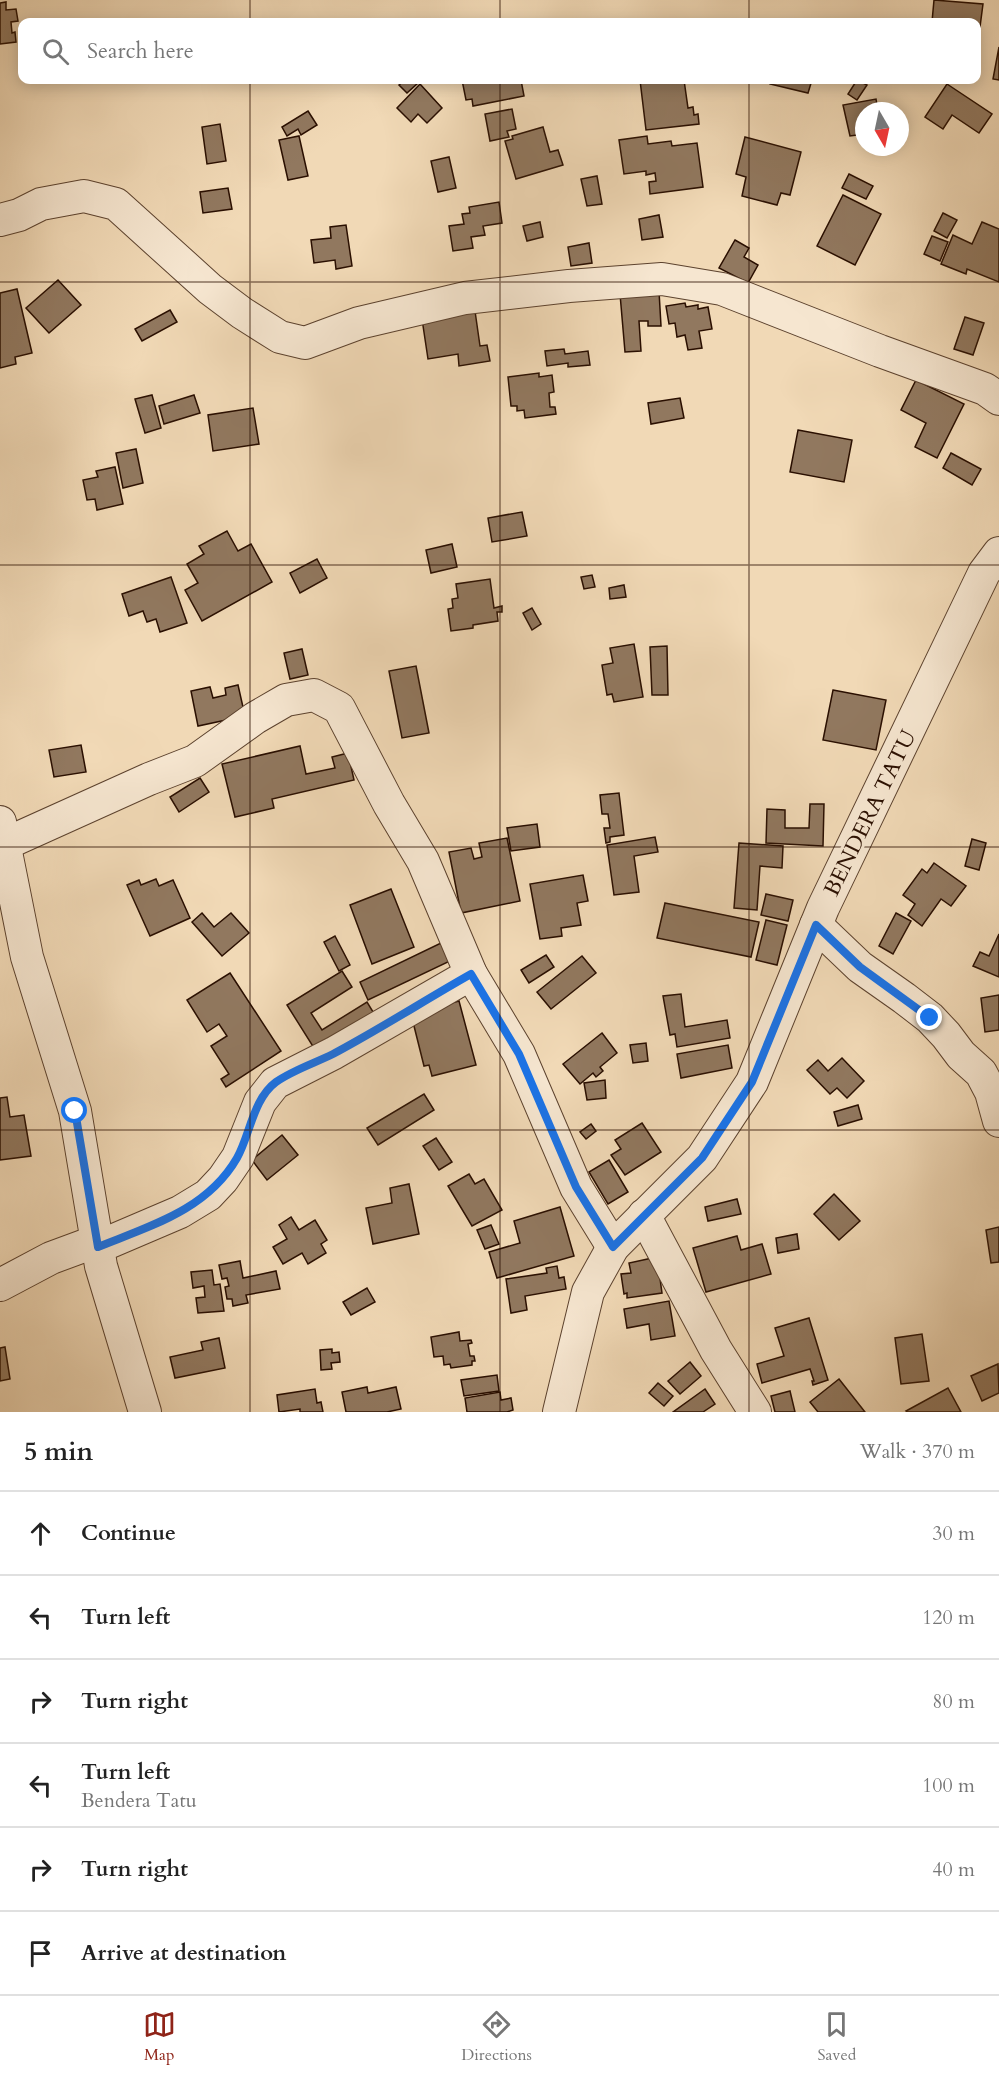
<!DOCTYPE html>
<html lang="en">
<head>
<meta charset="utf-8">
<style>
	body { margin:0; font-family:Cardo,serif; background:#f6f6f6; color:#222 }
	.compass { position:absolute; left:855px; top:102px; width:54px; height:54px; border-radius:50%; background:#fff; box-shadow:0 3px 15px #0003; rotate:171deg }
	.stop { position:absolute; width:18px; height:18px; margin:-14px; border:4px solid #1a73e8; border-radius:50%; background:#fff }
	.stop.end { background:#1a73e8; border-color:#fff; box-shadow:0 2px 6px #0008 }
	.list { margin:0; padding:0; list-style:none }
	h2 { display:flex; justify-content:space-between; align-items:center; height:78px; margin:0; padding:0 24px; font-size:26px }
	h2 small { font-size:20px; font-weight:400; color:#767676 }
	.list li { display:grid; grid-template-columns:39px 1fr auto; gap:18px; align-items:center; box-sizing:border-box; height:84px; padding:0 24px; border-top:2px solid #e0e0e0 }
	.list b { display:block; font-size:22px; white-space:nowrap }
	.list p { margin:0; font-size:20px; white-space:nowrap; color:#767676 }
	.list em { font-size:20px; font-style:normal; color:#767676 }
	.icon { flex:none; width:33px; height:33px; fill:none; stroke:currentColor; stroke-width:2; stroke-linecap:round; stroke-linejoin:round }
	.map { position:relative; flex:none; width:999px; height:1412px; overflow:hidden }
	.search { position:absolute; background:#fff; box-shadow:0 3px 15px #0003; left:18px; right:18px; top:18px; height:66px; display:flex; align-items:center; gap:15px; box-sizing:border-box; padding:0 21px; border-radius:12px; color:#767676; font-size:22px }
	.sheet { height:582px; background:#fff }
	nav { display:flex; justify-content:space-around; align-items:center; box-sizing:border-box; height:84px; border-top:2px solid #e0e0e0; background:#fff; font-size:16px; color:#767676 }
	nav a { display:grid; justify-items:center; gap:3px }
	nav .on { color:#8f2418 }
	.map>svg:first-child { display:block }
	.building { fill:#91785f; stroke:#2a0f01; stroke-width:1.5 }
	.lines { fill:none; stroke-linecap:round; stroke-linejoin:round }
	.minor-casing { stroke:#5c422e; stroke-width:34 }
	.minor { stroke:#f6e6d0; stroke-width:32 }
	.route { stroke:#1a73e8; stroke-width:8 }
	.grid { fill:none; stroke:#2a0f01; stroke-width:1.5; stroke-opacity:0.55 }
	.labels { text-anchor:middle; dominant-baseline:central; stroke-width:6; stroke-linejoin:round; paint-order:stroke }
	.street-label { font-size:22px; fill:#2a0f01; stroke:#f6e6d0 }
</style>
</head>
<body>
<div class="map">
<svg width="999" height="1412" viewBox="0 0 999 1412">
	<rect width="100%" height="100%" fill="#f1d9b6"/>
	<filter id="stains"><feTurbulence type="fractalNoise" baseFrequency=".00333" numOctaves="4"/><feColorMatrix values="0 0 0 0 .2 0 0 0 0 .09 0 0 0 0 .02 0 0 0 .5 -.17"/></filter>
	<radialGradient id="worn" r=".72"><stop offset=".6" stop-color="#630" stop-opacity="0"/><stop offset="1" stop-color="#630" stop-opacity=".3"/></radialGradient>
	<g class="building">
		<path d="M934 0 983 4 977 50 976 22H932Z"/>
		<path d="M6 2V10L16 9 18 21 11 22 12 33 15 32 16 42 0 44V3Z"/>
		<path d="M999 47V80L993 79Z"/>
		<path d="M405 80H416L419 82 407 93 399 85Z"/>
		<path d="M462 80H521L524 96 473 106 472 99 466 100Z"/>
		<path d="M640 80H684L688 108 693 107 694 115 698 114 699 124 646 130Z"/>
		<path d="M771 80H812L808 93 770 84Z"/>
		<path d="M857 80 867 85 857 100 848 94Z"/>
		<path d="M420 84 442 108 427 123 418 114 411 122 397 108Z"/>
		<path d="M947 84 992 114 979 133 952 115 943 129 925 117Z"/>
		<path d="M876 99 878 111H864V134L850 136 843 105Z"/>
		<path d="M512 109 516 129 507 131 509 137 490 141 485 114Z"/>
		<path d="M308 111 317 125 301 135 298 129 287 136 282 127Z"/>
		<path d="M220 124 226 161 207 164 202 127Z"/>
		<path d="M543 127 550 152 558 150 563 165 516 179 505 141 513 139 512 136Z"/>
		<path d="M299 136 308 176 288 180 279 140Z"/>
		<path d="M647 136 648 144 671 141 672 146 697 143 703 187 650 194 649 182 656 181 655 173 646 175V171L624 174 619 140Z"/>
		<path d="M745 137 801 152 790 195 781 193 777 205 742 196 746 177 736 174Z"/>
		<path d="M449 157 456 188 438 192 431 161Z"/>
		<path d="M849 174 873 186 866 199 842 188Z"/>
		<path d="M597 176 602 204 587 206 581 179Z"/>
		<path d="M228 188 232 209 203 213 200 192Z"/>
		<path d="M843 195 881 214 855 265 817 246Z"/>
		<path d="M499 202 502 223 483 226 485 235 471 237 473 248 453 251 449 226 464 224 462 214 470 213 469 207Z"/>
		<path d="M943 213 957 220 947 238 934 231Z"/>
		<path d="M659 215 663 237 642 240 639 219Z"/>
		<path d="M540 222 543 237 527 241 523 226Z"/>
		<path d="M982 222 999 229V282L967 269 966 274 941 264 953 235 972 244Z"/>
		<path d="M346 225 352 266 336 269 335 260 314 263 311 240 331 238 330 227Z"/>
		<path d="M932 236 948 242 940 261 924 254Z"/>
		<path d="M735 240 749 248 744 257 758 265 748 283 719 268Z"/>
		<path d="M589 243 592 263 571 266 568 247Z"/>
		<path d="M58 280 81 305 49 333 26 308Z"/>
		<path d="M17 289 32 353 15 357 16 364 0 368V293Z"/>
		<path d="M659 291 661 326H648V321H639L641 351 625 352 620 294Z"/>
		<path d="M685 303 686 307 698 305V309L708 307 712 329 699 331 702 348 688 350 685 335 677 337 675 323 669 324 666 306Z"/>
		<path d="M170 310 177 322 142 341 135 329Z"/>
		<path d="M475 311 480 346 487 345 490 361 459 366 458 354 428 359 422 319Z"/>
		<path d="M965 317 984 323 973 355 954 349Z"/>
		<path d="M564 349 565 354 588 351 590 365 568 367V363L547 366 545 351Z"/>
		<path d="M539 373V377L552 375 554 392 549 393 550 407H555L556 414 525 418 524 410 517 411V406H511L508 377Z"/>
		<path d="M916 380 964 404 937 458 915 447 926 423 901 410Z"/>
		<path d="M152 395 161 428 145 433 135 399Z"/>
		<path d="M194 395 200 413 164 424 159 406Z"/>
		<path d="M680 398 684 418 651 424 648 403Z"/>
		<path d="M253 408 259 444 213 451 208 415Z"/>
		<path d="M798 430 852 440 844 482 790 472Z"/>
		<path d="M136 449 143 483 123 488 116 453Z"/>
		<path d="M951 453 981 469 972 485 943 468Z"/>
		<path d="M115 467 123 504 97 510 95 499 87 500 83 480 98 477 96 471Z"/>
		<path d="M522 512 527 536 492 542 488 518Z"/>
		<path d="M227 531 238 551 251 544 272 582 202 621 185 590 198 583 187 564 204 554 199 546Z"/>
		<path d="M452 544 457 567 431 573 426 550Z"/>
		<path d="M317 559 327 578 300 593 290 573Z"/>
		<path d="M592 575 595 587 584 589 581 577Z"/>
		<path d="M171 577 187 623 160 632 156 619 147 622 143 611 129 616 122 594Z"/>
		<path d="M490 579 494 608 502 606V612H497L498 621 473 625V628L451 631 448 609 453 608 452 599 458 598 456 584Z"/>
		<path d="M624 585 626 597 610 599 609 588Z"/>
		<path d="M532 608 541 624 532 630 523 613Z"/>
		<path d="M634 644 643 697 614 702 612 694 607 695 602 665 613 663 610 648Z"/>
		<path d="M667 646 668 695H652L650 647Z"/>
		<path d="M302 649 308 675 290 679 284 653Z"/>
		<path d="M416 666 429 733 402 738 389 671Z"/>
		<path d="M238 685 245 716 198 726 191 691 210 687 213 698 226 695 225 688Z"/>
		<path d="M833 690 886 700 876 750 823 740Z"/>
		<path d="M81 745 86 772 54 777 49 750Z"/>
		<path d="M300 746 306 774 335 768 332 757 348 753 354 780 272 799 274 808 235 817 222 764Z"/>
		<path d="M200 778 209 792 179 812 170 797Z"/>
		<path d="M619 793 624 835 610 837V842L606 843 604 828H610L608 814H602L600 795Z"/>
		<path d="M810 804H824L823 846 766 843 767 809 785 810V828H809Z"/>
		<path d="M537 824 540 847 511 851 507 828Z"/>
		<path d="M655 837 658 852 634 856 639 892 614 895 607 845Z"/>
		<path d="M507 838 520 901 461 913 449 852 471 848 474 859 482 857 479 843Z"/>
		<path d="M972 839 986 843 979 870 965 866Z"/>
		<path d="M739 843 783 846 782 868 760 866 757 910 734 908Z"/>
		<path d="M934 863 966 886 951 906 941 899 922 926 908 915 915 904 903 895 922 869 927 873Z"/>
		<path d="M583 875 588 901 577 903 581 925 561 928 562 936 540 939 530 884Z"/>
		<path d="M156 879 159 886 173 880 190 918 150 936 127 885 139 880 141 885Z"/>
		<path d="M391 889 414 947 372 964 350 905Z"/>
		<path d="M766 894 793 900 788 921 761 915Z"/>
		<path d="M665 903 759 922 751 957 657 938Z"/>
		<path d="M202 913 214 927 231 913 249 933 222 956 192 922Z"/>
		<path d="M896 913 911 921 893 954 879 946Z"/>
		<path d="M766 920 787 925 777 965 756 960Z"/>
		<path d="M999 934V977L973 966 980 952 989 956Z"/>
		<path d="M335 936 350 965 339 971 324 942Z"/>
		<path d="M441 943 450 961 368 1000 360 982Z"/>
		<path d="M546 955 554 967 529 983 521 970Z"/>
		<path d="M582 956 596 973 551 1009 537 992Z"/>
		<path d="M342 971 352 987 311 1013 322 1030 367 1002 378 1020 319 1056 287 1005Z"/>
		<path d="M230 973 281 1051 226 1087 221 1079 229 1074 211 1046 227 1036 219 1024 207 1032 187 1000Z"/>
		<path d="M681 994 685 1027 727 1020 730 1038 677 1047 675 1034 670 1035 663 996Z"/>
		<path d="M999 995V1030L985 1032 981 998Z"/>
		<path d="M459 1001 476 1065 432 1076 429 1065 424 1066 413 1022 419 1011Z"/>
		<path d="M602 1033 617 1053 600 1067 603 1071 596 1077 593 1073 580 1084 563 1064Z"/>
		<path d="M646 1043 648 1061 633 1063 630 1045Z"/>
		<path d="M728 1045 732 1068 681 1078 677 1054Z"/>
		<path d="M842 1058 864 1081 847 1098 837 1088 830 1094 807 1070 818 1060 828 1071Z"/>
		<path d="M605 1080 606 1098 587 1100 584 1083Z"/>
		<path d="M424 1094 434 1110 378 1145 367 1128Z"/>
		<path d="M7 1097 10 1117 24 1115 31 1156 0 1160V1098Z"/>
		<path d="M858 1105 862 1119 838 1126 834 1112Z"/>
		<path d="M642 1123 661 1152 625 1175 611 1155 621 1149 615 1140Z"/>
		<path d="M591 1124 596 1131 586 1139 580 1132Z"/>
		<path d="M282 1135 298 1155 267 1180 252 1160Z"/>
		<path d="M436 1138 452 1162 439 1170 423 1146Z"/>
		<path d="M609 1160 628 1192 608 1204 589 1172Z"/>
		<path d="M469 1174 475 1184 484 1179 502 1210 472 1226 448 1186Z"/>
		<path d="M409 1184 419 1234 373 1244 366 1208 392 1203 390 1188Z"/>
		<path d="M834 1194 860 1221 839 1240 814 1214Z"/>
		<path d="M737 1199 741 1214 708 1221 705 1207Z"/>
		<path d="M560 1207 574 1256 497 1278 489 1252 520 1243 514 1221Z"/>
		<path d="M291 1217 299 1230 315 1220 327 1240 321 1244 326 1253 308 1264 302 1253 283 1264 273 1247 287 1239 279 1225Z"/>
		<path d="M491 1225 499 1244 485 1249 477 1230Z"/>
		<path d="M999 1227V1262L991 1263 986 1230Z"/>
		<path d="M797 1234 799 1249 778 1253 776 1238Z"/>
		<path d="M737 1236 741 1250 762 1244 771 1274 706 1292 693 1248Z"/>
		<path d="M657 1257 662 1293 627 1298V1293L624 1294 621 1274 631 1273 629 1263Z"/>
		<path d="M240 1261 243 1278 276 1271 280 1289 246 1295 248 1303 233 1306 232 1299H227L225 1287 229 1286 227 1278 222 1279 219 1265Z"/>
		<path d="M557 1266 559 1278 564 1277 566 1289 525 1296 527 1310 511 1313 506 1279 547 1273 546 1268Z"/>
		<path d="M212 1270 214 1285 220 1284 224 1311 198 1313 196 1298 205 1297 204 1286 193 1288 191 1272Z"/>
		<path d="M367 1288 375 1302 351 1315 343 1302Z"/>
		<path d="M669 1301 675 1336 651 1340 649 1324 627 1328 624 1309Z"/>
		<path d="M809 1318 828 1380 813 1385 812 1381H814L810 1369 762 1383 757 1364 784 1356 775 1328Z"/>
		<path d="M459 1332 460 1341 471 1340 472 1343 468 1344 470 1356H474L475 1361H472V1365L451 1368 450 1364 444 1365 443 1356 434 1357 431 1337Z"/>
		<path d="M922 1334 929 1381 901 1384 895 1338Z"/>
		<path d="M219 1338 225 1368 175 1378 170 1357 203 1350 201 1342Z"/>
		<path d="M5 1347 10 1379 0 1381V1348Z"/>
		<path d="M332 1349V1353L339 1352 340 1362 331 1363 332 1369 321 1370 320 1350Z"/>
		<path d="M690 1362 701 1376 680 1394 668 1381Z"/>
		<path d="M998 1364 999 1393 982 1401 971 1376Z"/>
		<path d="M497 1375 499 1391 464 1396 461 1380Z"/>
		<path d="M839 1379 865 1412H818L810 1402Z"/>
		<path d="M658 1383 673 1396 664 1406 649 1393Z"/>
		<path d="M367 1387 368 1393 396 1387 401 1409 387 1412H346L342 1392Z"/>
		<path d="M948 1388 961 1412H907L906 1411Z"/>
		<path d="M315 1389 317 1403 321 1402 323 1412H300V1409L279 1412 277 1395Z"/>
		<path d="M705 1389 715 1404 703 1412H673Z"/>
		<path d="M790 1391 795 1412H775L771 1396Z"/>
		<path d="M500 1392 501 1400 511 1398 513 1410 507 1412H467L465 1398Z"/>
	</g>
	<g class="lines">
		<defs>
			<g id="minor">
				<path d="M0 220 19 215 41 204 84 196 116 204 210 289 242 313 280 337 305 343 359 323 465 298 569 286 662 279 722 289 880 351 985 389 999 399"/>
				<path d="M0 822 27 957 75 1111 101 1266 145 1412"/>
				<path d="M5 844 149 779 195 761 255 718 286 700 314 695 339 708 389 804 423 861 471 974 519 1054 576 1187 613 1247"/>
				<path d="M816 925 860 967 904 998 930 1018 946 1035 961 1055 981 1073 991 1092 999 1121"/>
				<path d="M644 1215 716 1350 755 1412"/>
				<path d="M98 1247 180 1212 208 1195 223 1179 238 1157 260 1102 275 1083 334 1053 471 974"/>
				<path d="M0 1285 51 1258 97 1241"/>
				<path d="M559 1412 588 1292 613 1247 702 1158 752 1082 823 908 984 573 999 553"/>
			</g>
		</defs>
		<use href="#minor" class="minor-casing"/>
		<use href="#minor" class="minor"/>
	</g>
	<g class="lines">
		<path class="route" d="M75 1111 98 1247C150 1226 207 1210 237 1158 250 1135 253 1099 276 1082 293 1070 315 1063 333 1054 380 1029 425 1000 471 974L519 1054 576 1187 613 1247 702 1158 752 1082 816 925 860 967 930 1018"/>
	</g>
	<path class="grid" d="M250 0V22M500 0V22M749 0V22M250 80V1412M500 80V1412M749 80V1412M0 282H999M0 565H999M0 847H999M0 1130H999"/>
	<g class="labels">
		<g class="street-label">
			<text transform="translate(870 813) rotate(-64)">BENDERA TATU</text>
		</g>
	</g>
	<rect width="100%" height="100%" filter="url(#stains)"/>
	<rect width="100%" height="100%" fill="url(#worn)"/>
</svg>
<svg class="compass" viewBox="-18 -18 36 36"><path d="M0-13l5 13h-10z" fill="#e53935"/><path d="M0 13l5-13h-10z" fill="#767676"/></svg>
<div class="stop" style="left:75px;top:1111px"></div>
<div class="stop end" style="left:930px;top:1018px"></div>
<div class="search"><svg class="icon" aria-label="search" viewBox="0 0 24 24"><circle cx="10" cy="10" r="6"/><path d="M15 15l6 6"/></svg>Search here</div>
</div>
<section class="sheet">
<h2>5 min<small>Walk · 370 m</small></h2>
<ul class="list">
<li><svg class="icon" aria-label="ahead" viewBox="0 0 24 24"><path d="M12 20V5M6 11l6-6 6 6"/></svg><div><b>Continue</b></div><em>30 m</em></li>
<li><svg class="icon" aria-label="left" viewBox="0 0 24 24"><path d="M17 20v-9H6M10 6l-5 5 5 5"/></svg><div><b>Turn left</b></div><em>120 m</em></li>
<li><svg class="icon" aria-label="right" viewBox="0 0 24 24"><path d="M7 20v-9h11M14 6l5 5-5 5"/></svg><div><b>Turn right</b></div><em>80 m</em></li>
<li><svg class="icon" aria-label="left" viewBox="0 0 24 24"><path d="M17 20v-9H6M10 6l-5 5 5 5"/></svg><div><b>Turn left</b><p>Bendera Tatu</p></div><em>100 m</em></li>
<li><svg class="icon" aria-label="right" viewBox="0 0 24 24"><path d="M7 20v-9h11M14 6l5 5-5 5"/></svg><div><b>Turn right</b></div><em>40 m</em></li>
<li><svg class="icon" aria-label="arrive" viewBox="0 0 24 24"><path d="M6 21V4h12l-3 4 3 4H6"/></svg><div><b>Arrive at destination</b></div></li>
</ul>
</section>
<nav>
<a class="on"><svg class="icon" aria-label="map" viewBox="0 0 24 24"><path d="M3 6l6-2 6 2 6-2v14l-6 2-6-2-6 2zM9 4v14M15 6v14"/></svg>Map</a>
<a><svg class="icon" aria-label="directions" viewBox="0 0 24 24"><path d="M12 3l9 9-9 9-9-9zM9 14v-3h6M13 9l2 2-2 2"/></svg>Directions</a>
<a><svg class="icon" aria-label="saved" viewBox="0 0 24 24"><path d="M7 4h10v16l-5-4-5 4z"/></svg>Saved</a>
</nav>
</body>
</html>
